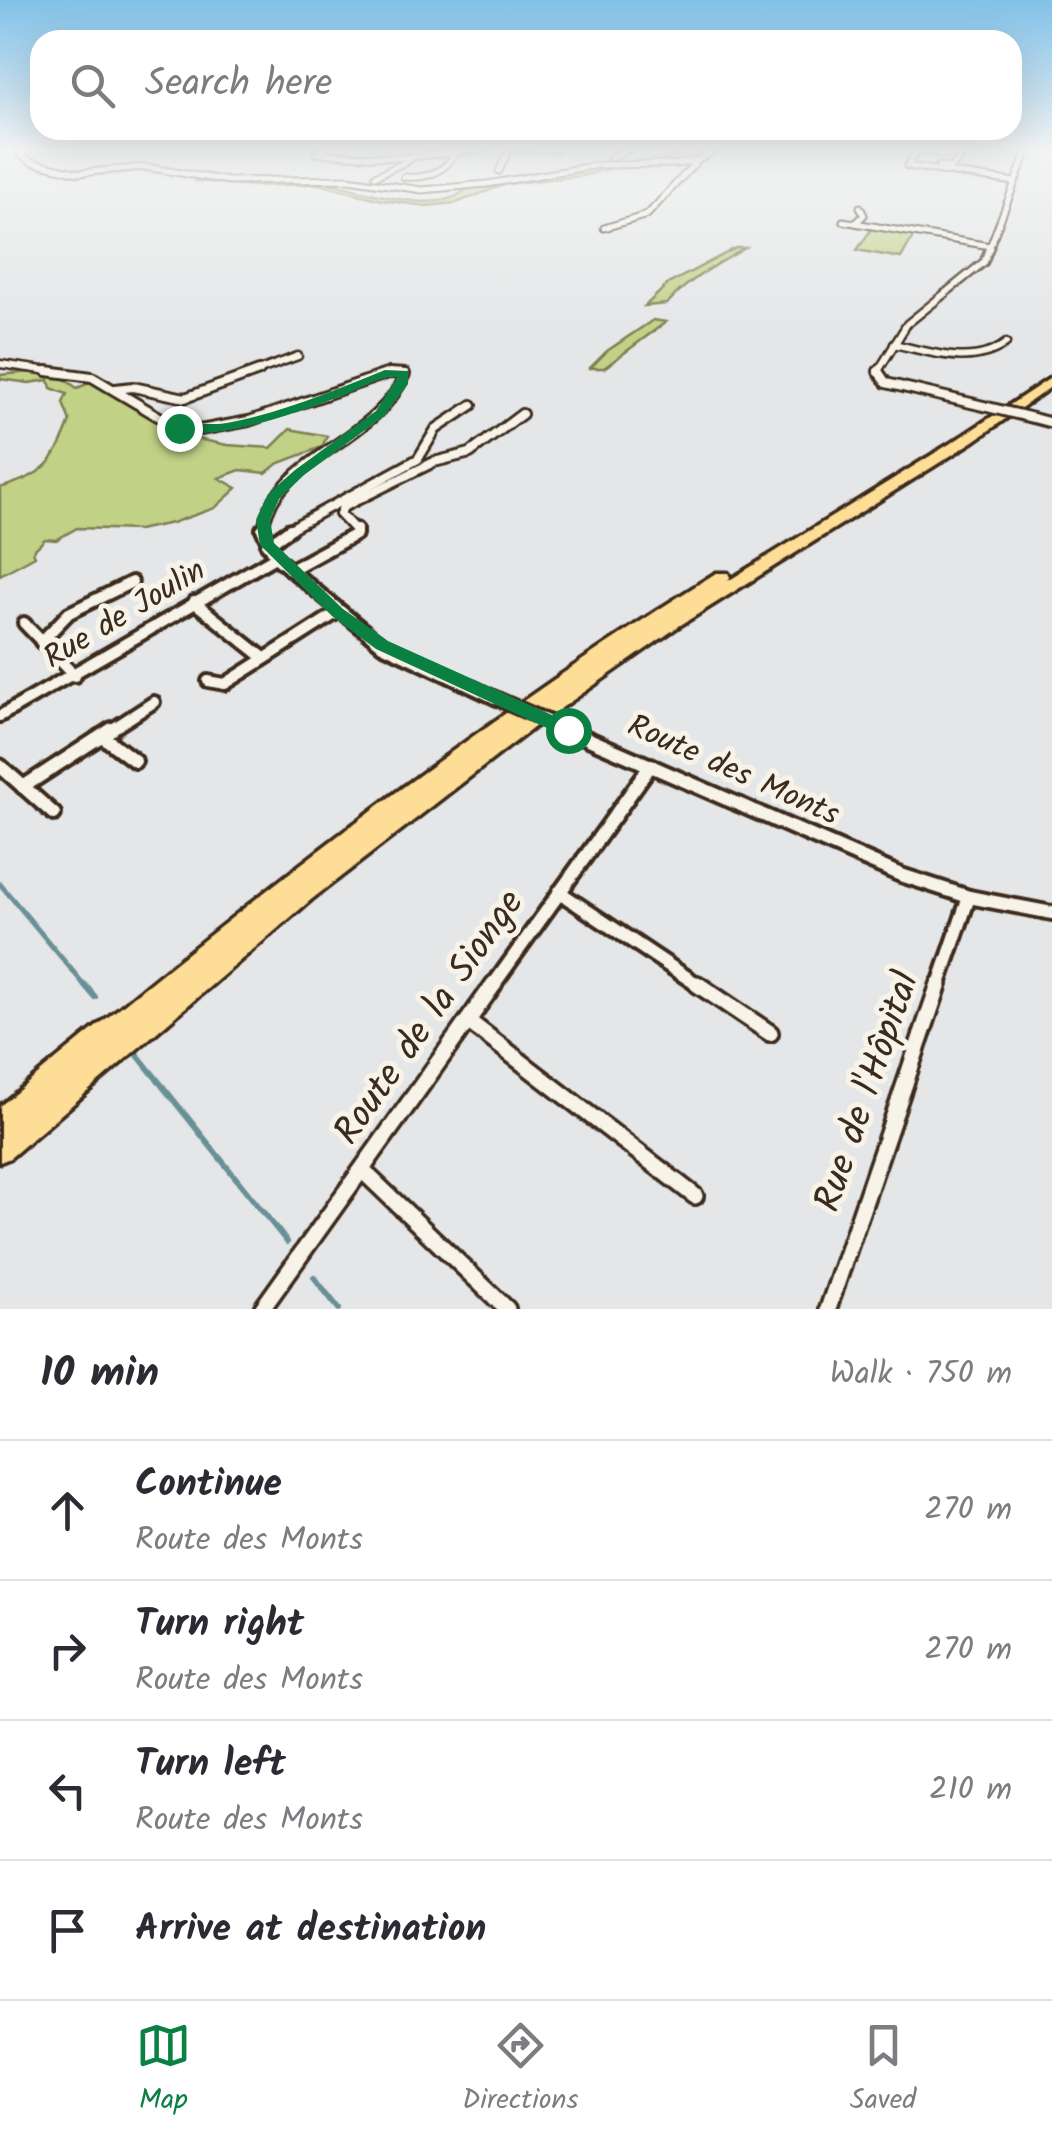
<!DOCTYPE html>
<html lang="en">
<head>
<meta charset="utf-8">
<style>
	body { margin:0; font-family:Kalam,sans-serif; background:#f2f2f3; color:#2b2b33 }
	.stop { position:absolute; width:30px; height:30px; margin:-22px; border:8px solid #0b8043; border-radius:50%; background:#fff }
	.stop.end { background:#0b8043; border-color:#fff; box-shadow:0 2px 10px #0008 }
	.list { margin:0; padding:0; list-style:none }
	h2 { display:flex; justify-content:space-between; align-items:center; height:130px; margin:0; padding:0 40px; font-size:42px }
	h2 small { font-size:32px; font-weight:400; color:#7c7c81 }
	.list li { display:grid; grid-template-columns:65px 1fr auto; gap:30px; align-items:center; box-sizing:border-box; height:140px; padding:0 40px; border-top:2px solid #e1e1e2 }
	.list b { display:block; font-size:38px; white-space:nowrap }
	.list p { margin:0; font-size:32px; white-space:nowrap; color:#7c7c81 }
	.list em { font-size:32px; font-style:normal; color:#7c7c81 }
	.icon { flex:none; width:55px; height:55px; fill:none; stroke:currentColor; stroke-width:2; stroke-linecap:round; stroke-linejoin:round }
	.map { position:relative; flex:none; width:1052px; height:1309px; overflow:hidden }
	.search { position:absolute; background:#fff; box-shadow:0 10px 40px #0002; left:30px; right:30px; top:30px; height:110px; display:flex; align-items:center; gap:25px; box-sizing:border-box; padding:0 35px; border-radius:30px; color:#7c7c81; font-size:38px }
	.sheet { height:690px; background:#fff }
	nav { display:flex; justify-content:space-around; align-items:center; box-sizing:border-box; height:140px; border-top:2px solid #e1e1e2; background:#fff; font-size:28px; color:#7c7c81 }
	nav a { display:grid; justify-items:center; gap:5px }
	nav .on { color:#0b8043 }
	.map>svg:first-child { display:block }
	.green { fill:#c1d185; stroke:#7e7e52; stroke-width:2.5 }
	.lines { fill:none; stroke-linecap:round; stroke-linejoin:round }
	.stream-far1 { stroke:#699097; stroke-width:5 }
	.stream { stroke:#699097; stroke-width:6 }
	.minor-far5-casing { stroke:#3b2a1e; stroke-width:9 }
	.minor-far4-casing { stroke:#3b2a1e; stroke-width:11 }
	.minor-far3-casing { stroke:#3b2a1e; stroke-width:14 }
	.minor-far2-casing { stroke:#3b2a1e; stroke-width:18 }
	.minor-far1-casing { stroke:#3b2a1e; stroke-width:20 }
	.minor-casing { stroke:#3b2a1e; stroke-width:22 }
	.motorway-casing { stroke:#3b2a1e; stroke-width:7 }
	.minor-far5 { stroke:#f7f3e8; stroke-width:5 }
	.minor-far4 { stroke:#f7f3e8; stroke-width:6 }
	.minor-far3 { stroke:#f7f3e8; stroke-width:8 }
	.minor-far2 { stroke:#f7f3e8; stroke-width:10 }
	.minor-far1 { stroke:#f7f3e8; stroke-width:12 }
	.minor { stroke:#f7f3e8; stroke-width:15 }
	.motorway { fill:#fedd96; fill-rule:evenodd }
	.minor-bridge-far1-casing { stroke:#3b2a1e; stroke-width:14; stroke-linecap:butt }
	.minor-bridge-casing { stroke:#3b2a1e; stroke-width:18; stroke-linecap:butt }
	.minor-bridge-far1 { stroke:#f7f3e8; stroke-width:8 }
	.minor-bridge { stroke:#f7f3e8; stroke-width:10 }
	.route { fill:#0b8043 }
	.labels { text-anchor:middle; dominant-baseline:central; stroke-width:10; stroke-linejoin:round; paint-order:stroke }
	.street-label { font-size:32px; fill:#3b2a1e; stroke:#f7f3e8 }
	.near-street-label { font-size:38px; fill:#3b2a1e; stroke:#f7f3e8 }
</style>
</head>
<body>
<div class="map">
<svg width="1052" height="1309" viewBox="0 0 1052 1309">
	<rect width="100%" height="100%" fill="#e5e6e7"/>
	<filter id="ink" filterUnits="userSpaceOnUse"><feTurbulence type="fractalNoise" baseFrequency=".01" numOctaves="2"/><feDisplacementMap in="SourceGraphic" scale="20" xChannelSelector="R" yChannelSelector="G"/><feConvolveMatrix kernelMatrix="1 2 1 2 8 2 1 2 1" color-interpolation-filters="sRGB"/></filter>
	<g filter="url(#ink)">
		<g class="green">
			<path d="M599 165 613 168 581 176 506 184 456 203 425 206 382 200 318 184 254 186 195 181 199 176C219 179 241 183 261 183 279 183 298 178 316 180 352 186 440 221 468 187Z"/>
			<path d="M872 228 914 235 901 258 857 250Z"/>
			<path d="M736 248H745C717 265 688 279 667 304L645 306 668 284Z"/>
			<path d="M653 320 666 322 604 368H590L607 351Z"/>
			<path d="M30 372 74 375 67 381 77 388 94 381 178 435 227 445 271 448 290 429 327 436 322 447 277 464 266 473 240 470 219 478 237 488 215 508 172 523 138 530 77 528 56 540 45 539 33 551 35 556 0 575V488C45 474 54 464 70 421L63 403 67 394 51 388 49 380 29 383 0 379V375Z"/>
		</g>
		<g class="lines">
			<path class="stream-far1" d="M0 884 86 987"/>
			<g class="stream">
				<path d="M84 984 95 997"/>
				<path d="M136 1053 287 1242"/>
				<path d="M314 1277 339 1309"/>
			</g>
			<defs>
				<g id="minor-far5">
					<path d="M30 149 19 154 32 162 79 173 145 167 229 181 348 179 422 190 487 184 599 165 677 164 698 160 717 149"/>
					<path d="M324 149 315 153 400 158 487 149"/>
					<path d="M515 149H557"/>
					<path d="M918 149 907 166 1015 182"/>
					<path d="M1002 149 1027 152"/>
					<path d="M922 151 961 157"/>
					<path d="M672 154 678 149"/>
					<path d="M610 158 628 149"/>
					<path d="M939 166 950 168 960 159 961 149"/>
					<path d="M499 171 509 149"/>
					<path d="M375 176 408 161 420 149"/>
					<path d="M404 177C426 179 444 173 455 153"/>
					<path d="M843 221 990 246"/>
					<path d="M856 223 864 215 860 207"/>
					<path d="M604 228 647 215 697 161"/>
					<path d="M989 249 1028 149"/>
				</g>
				<g id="minor-far4">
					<path d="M894 344C930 352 974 368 1006 343"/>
					<path d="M0 364 64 373"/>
					<path d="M252 373 298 356"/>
					<path d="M877 373 907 324 984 262 990 246"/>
				</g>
				<g id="minor-far3">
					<path d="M47 371 92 377 173 425 200 430 249 421 389 373 405 374C378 443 271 458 263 531"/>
					<path d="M878 371 886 383 971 403"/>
					<path d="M115 389 133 387 185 398 259 371"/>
					<path d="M1033 418 1052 423"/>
					<path d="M286 531 418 459 436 429 472 405"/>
					<path d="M356 531 340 514 343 507 434 462 470 453 522 414"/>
				</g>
				<g id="minor-far2">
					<path d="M262 529 275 557 382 645 495 698"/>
					<path d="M267 545 290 529"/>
					<path d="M290 570 356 534V529"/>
					<path d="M194 602 264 658"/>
					<path d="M24 623 75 676"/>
					<path d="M41 642 69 613 132 582"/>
					<path d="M208 681 225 684 338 612"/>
					<path d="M0 716 275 557"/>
					<path d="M568 730 572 732"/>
					<path d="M108 732 154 702"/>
				</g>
				<g id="minor-far1">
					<path d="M568 730 901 875 969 897 1052 913"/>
					<path d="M102 736 135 761"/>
					<path d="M0 766 54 814"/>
					<path d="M23 787 112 729"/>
					<path d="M559 892 701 987"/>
					<path d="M492 987 651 765"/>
					<path d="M938 987 969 897"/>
				</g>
				<g id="minor">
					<path d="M697 984 770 1033"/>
					<path d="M468 1021 695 1196"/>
					<path d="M362 1170 507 1309"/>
					<path d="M262 1309 494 984"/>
					<path d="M828 1309 939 984"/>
				</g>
				<path id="motorway" d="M1052 377V386L974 441 679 626 537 725 312 899 10 1158 0 1162V1106C231 914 461 733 716 573H728L730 577 728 581 964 435Z"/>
			</defs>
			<use href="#minor-far5" class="minor-far5-casing"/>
			<use href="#minor-far4" class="minor-far4-casing"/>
			<use href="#minor-far3" class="minor-far3-casing"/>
			<use href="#minor-far2" class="minor-far2-casing"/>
			<use href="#minor-far1" class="minor-far1-casing"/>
			<use href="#minor" class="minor-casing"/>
			<use href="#motorway" class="motorway-casing"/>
			<use href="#minor-far5" class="minor-far5"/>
			<use href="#minor-far4" class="minor-far4"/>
			<use href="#minor-far3" class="minor-far3"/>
			<use href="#minor-far2" class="minor-far2"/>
			<use href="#minor-far1" class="minor-far1"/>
			<use href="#minor" class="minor"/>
			<use href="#motorway" class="motorway"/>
			<defs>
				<path id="minor-bridge-far1" d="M971 403 1033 418"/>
				<path id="minor-bridge" d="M495 698 568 730"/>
			</defs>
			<use href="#minor-bridge-far1" class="minor-bridge-far1-casing"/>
			<use href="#minor-bridge" class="minor-bridge-casing"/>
			<use href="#minor-bridge-far1" class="minor-bridge-far1"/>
			<use href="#minor-bridge" class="minor-bridge"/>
		</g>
	</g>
	<linearGradient id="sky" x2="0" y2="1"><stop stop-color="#81c1e8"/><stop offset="0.45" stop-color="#f3f4f4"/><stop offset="1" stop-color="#f3f4f4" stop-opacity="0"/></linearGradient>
	<rect width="1052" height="332" fill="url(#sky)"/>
	<path class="route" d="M385 370 408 371V384L384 416 304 475 279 499 270 520 274 543 343 609 388 641 574 725V735H562L376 649 332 616 260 545 256 520 268 494 295 470 376 411 398 377C381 375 363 387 347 394 310 408 207 447 173 428 186 421 210 426 227 423 280 413 334 391 385 370Z"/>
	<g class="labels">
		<g class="street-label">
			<text transform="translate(125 615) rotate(-31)">Rue de Joulin</text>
			<text transform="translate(733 771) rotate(24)">Route des Monts</text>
		</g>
		<g class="near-street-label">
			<text transform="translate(430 1018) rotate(-55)">Route de la Sionge</text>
			<text transform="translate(868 1092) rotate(-71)">Rue de l'Hôpital</text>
		</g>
	</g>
</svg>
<div class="stop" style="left:568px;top:730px"></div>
<div class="stop end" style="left:179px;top:428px"></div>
<div class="search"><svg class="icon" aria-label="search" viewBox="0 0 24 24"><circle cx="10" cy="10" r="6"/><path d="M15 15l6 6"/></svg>Search here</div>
</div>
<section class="sheet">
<h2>10 min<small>Walk · 750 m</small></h2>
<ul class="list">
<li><svg class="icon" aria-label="ahead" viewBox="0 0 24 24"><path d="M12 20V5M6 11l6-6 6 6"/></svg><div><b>Continue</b><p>Route des Monts</p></div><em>270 m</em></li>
<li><svg class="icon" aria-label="right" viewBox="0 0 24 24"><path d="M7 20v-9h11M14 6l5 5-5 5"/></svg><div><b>Turn right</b><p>Route des Monts</p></div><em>270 m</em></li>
<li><svg class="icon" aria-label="left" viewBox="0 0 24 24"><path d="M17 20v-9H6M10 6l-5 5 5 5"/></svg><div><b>Turn left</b><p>Route des Monts</p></div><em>210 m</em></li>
<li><svg class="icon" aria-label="arrive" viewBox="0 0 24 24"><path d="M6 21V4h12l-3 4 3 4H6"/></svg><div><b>Arrive at destination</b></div></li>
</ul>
</section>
<nav>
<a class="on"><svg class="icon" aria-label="map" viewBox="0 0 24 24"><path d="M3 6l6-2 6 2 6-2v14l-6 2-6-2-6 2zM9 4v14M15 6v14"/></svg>Map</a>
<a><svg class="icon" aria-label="directions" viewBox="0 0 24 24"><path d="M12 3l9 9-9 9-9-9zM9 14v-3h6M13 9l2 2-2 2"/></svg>Directions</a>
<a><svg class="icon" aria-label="saved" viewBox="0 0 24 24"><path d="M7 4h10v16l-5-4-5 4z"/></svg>Saved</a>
</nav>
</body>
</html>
